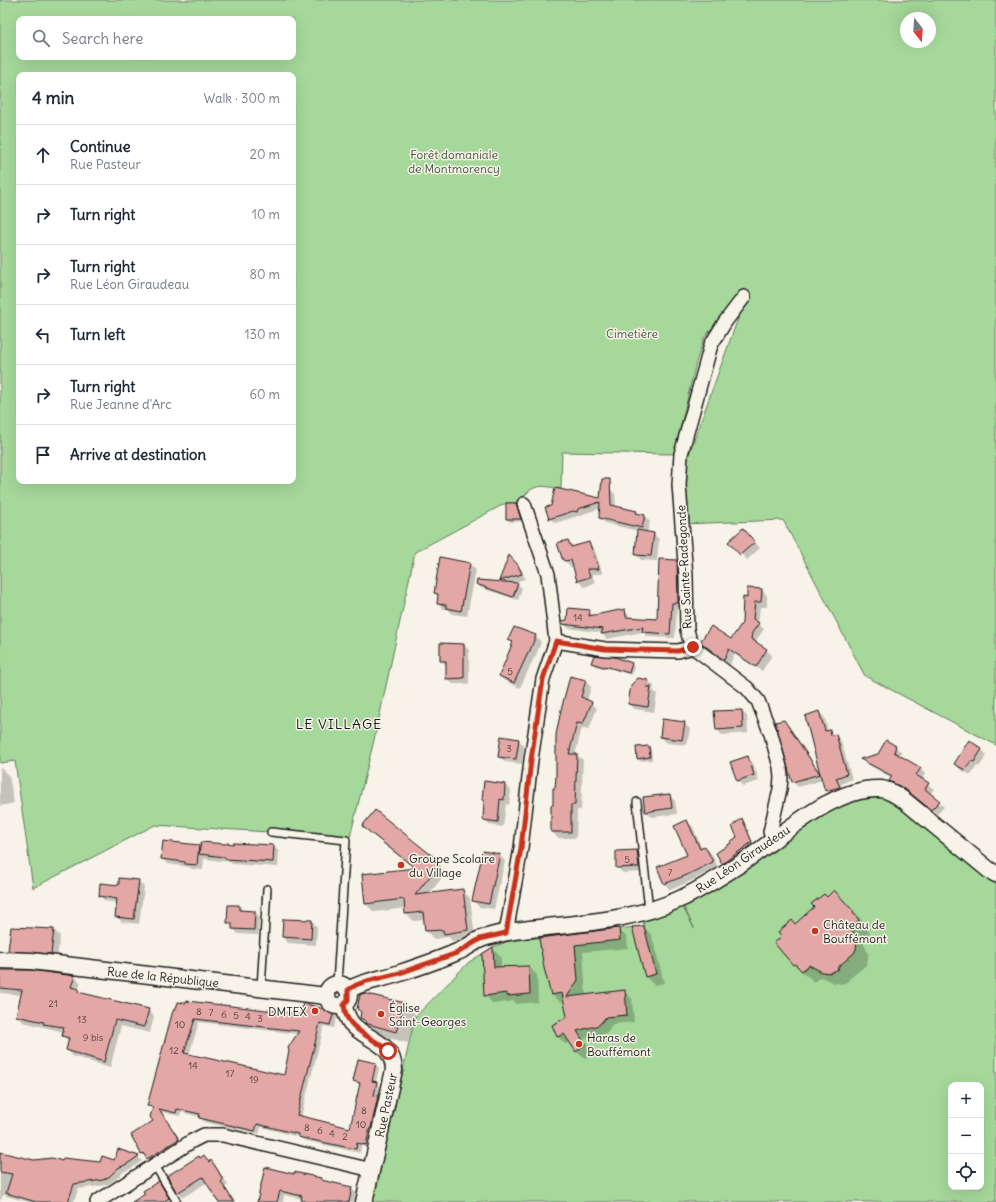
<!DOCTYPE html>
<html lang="en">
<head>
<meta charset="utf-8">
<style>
	body { margin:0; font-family:Delius,sans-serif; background:#f6f6f7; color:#1f2937 }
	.controls { position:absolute; right:12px; bottom:12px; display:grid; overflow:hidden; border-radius:8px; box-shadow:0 4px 16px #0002 }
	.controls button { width:36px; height:36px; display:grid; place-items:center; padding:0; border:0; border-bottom:1px solid #e0e1e3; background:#fff; color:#1f2937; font:20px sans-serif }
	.compass { position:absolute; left:900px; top:12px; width:36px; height:36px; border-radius:50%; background:#fff; box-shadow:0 4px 16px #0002; rotate:163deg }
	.stop { position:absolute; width:12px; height:12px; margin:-9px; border:3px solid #c8321e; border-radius:50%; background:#fff }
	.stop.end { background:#c8321e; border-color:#fff; box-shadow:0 1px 4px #0008 }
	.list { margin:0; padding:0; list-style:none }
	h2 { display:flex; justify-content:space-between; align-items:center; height:52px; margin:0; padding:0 16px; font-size:17px }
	h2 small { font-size:13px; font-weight:400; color:#747a83 }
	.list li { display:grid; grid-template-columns:26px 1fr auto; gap:12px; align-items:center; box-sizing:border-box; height:60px; padding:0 16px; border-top:1px solid #e0e1e3 }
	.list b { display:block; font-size:15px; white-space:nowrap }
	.list p { margin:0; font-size:13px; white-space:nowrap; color:#747a83 }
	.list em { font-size:13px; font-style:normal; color:#747a83 }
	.icon { flex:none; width:22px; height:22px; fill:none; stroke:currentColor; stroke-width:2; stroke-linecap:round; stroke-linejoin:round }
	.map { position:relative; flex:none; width:996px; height:1202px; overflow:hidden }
	.search { position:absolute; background:#fff; box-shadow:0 4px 16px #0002; left:16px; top:16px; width:280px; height:44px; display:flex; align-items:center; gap:10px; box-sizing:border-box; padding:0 14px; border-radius:8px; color:#747a83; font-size:15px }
	.panel { position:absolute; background:#fff; box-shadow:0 4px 16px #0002; left:16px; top:72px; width:280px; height:412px; border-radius:8px }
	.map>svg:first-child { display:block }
	.green { fill:#a5d89a; stroke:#607a5b; fill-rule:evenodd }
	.shadow { fill:#0003; fill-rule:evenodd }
	.building { fill:#e3a8a6; stroke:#1c1c1c; fill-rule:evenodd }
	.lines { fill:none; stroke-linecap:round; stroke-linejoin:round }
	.service-casing { stroke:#1c1c1c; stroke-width:10 }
	.minor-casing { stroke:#1c1c1c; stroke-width:16 }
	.tertiary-casing { stroke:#1c1c1c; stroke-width:19 }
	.service { stroke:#f7f3e8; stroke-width:7 }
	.minor { stroke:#f7f3e8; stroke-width:13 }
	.tertiary { stroke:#f7f3e8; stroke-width:16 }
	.route { stroke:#c8321e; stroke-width:5 }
	.poi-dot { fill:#c8321e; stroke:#f7f3e8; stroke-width:1.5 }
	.labels { text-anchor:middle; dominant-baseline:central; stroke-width:3; stroke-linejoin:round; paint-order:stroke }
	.number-label { font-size:10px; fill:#4e3f3e }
	.park-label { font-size:12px; fill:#455442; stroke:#f7f3e8 }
	.street-label { font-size:12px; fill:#1c1c1c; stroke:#f7f3e8 }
	.poi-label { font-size:12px; fill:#1c1c1c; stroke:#f7f3e8; text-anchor:start }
	.quarter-label { font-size:14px; letter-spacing:1px; fill:#1c1c1c; stroke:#f7f3e8 }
</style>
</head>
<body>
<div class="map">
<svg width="996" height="1202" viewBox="0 0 996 1202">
	<rect width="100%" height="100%" fill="#f7f3e8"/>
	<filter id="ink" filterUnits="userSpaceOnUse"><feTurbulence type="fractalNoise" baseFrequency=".025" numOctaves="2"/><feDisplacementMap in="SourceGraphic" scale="8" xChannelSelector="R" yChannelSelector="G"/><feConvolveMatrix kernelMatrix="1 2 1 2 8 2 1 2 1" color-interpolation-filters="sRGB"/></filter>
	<g filter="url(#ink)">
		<g class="green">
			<path d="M0 0H996V745L865 676 783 520 683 524 684 453 689 454 745 299 732 303 704 338 696 363 674 454 562 452 561 489C539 485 533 483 519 503H506L415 552 376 732 350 837 155 825 33 888 15 761 0 763ZM906 18H930V42H906ZM19 19H293V57H19ZM19 75H293V481H19Z"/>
			<path d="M881 789 996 874V1202H373L415 1017 469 962 493 947 509 941 644 926 643 921 682 906 694 928 680 899 825 804ZM951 1085H981V1187H951Z"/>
		</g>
		<g class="shadow">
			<path d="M610 489 615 494 616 507 636 512 640 515 645 516 650 522 647 533 653 534 659 539 657 561 641 560 636 554 638 531 605 523 600 518 601 508 583 514 582 516H578L555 523 549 518 601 500Z"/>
			<path d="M507 504H516L518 507 523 521 510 522 507 519Z"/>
			<path d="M749 535 760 548 747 560 730 542Z"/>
			<path d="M568 541 574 547 589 543 594 548 603 574H592L595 583 584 587 578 581 574 566 571 567 565 561 558 544Z"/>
			<path d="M509 556 522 570 525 579 511 583 517 584 522 588 518 600 481 588 477 584 502 583 500 581Z"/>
			<path d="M440 559 470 564 476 570 467 616 452 614 448 609H443L438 603 439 596 435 593Z"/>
			<path d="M676 561 681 565 683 607H677L675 638 648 637 643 632 607 639 602 634 603 633 568 628 563 623 589 611 594 616 624 610 629 615V618L658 620Z"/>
			<path d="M762 590 767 596V607H760L758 624 764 629 757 639 756 644 766 650 772 655 762 671 734 654 730 665 701 642 731 640 743 624 748 599Z"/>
			<path d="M514 628 536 636 541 642 535 658H534L520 688 505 681 500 676 514 644 510 640Z"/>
			<path d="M464 645 469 650V684H453L447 678V666L441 660Z"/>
			<path d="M615 658 632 664 634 667 632 675 608 668 607 669 595 666 592 663Z"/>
			<path d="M638 679 648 681 654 686 653 690 657 694 654 712 635 709 629 704Z"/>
			<path d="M586 681 591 687 587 701 597 708 589 729 582 728 575 755H577L583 760 581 810H577L576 838H558L552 832V806H553L557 776Z"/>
			<path d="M741 711 747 716 748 733 722 735 717 729Z"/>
			<path d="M819 712 825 718 828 732 834 736 835 735 841 741 852 779 841 784 844 793 831 796 826 790 823 780 798 787 793 782 776 723 783 721 789 726 821 774Z"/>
			<path d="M684 723 690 729 687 745 667 743 661 737Z"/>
			<path d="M518 740 524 745 522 764 505 762 499 757Z"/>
			<path d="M886 742 896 747 901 752 899 756 920 768 925 774 922 780 934 789 930 794 944 807 937 814 911 794 895 786 890 781 892 778 867 764 862 759 879 755Z"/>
			<path d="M649 747 651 749 652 760 640 761 638 758Z"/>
			<path d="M982 750 987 755 979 767 977 766 971 775 961 770 955 764Z"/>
			<path d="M747 758 753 763 759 781 743 786 738 781Z"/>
			<path d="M0 767 9 776 14 803 0 806Z"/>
			<path d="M505 785 511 790 509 805 506 804 503 827 489 825 484 820 485 802 483 800Z"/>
			<path d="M669 795 675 801 677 814 652 817 646 812Z"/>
			<path d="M742 820 745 824 755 847 727 868 723 864 717 853 732 843 738 837Z"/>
			<path d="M687 821 693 827 702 849 705 847 711 853 718 867 693 880 670 890 665 884 658 868 688 856Z"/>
			<path d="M363 826 435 859 442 867 441 868 446 873 429 894 462 890 470 898 475 937 452 941 449 937 434 939 426 931 425 920 414 921 406 914V908L374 912 366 904 415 869 371 834Z"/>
			<path d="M164 843 199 846 201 848 234 845 274 846 279 852 278 867 232 864 230 862 205 859 204 858 203 870 192 869 189 867 168 864 162 859Z"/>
			<path d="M637 851 643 857 644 872 623 873 617 867Z"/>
			<path d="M499 855 505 861 494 909 479 907 473 901Z"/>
			<path d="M138 881 144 887 139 924 122 922 116 917 118 903 105 901 100 896 120 886Z"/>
			<path d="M827 898 846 903 865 924 864 926 870 933 862 940 868 953V958L866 965 848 980 849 981 842 984 834 983 821 977 814 982 807 975 806 976 794 964 795 925Z"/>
			<path d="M229 906H239L244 911H254L259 916 258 935 238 934 228 922Z"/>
			<path d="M312 921 317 927 316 945 288 943 283 937Z"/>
			<path d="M644 927 652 936 664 983 654 985 646 977Z"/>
			<path d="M12 928 54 930 60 936 57 959 15 956 9 950Z"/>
			<path d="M619 930 627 937 628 948 583 952 586 996 624 991 632 999 634 1022 613 1024 607 1033 584 1039 592 1052 585 1059 577 1052 571 1042 565 1044 558 1037 568 1017 564 1001 560 1002 552 995 540 938Z"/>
			<path d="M493 949 501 957V968L529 967 537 975 538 1002 516 1004 514 1001 493 1004 485 995Z"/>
			<path d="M0 971H30L75 977 81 983 78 990 83 995 148 1010 154 1016 150 1033 121 1026 110 1068 73 1056 67 1050 69 1042 63 1036 64 1032 23 1022 17 1016 22 995 0 993Z"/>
			<path d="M404 1004 416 1015 408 1043 378 1035 361 1018Z"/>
			<path d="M174 1010 302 1015 333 1013 337 1017 334 1028 324 1026 301 1117 350 1129 360 1085 354 1081 375 1064 379 1068 376 1082 381 1087 379 1098 382 1101 369 1148 361 1146 360 1153 303 1140 299 1137 261 1127 259 1134 204 1122 200 1117 181 1112 180 1116 161 1112 182 1144 152 1163 142 1153 154 1121 152 1109 148 1105ZM199 1022 298 1034 285 1076 189 1055Z"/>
			<path d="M118 1150 138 1157 142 1161 132 1168 123 1172 115 1180 107 1185 78 1189 74 1202H28L3 1195 0 1202V1153L34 1161 101 1163 115 1162Z"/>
			<path d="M204 1156 216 1166 228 1185 225 1187 235 1202H220L208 1182 183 1197 178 1193 168 1176Z"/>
			<path d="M295 1175 320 1179 324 1182 351 1188 356 1193 354 1202H305L303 1199 284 1195 283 1202H258Z"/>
			<path d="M158 1182 163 1187 172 1202H134L146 1194Z"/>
		</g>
		<g class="building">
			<path d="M602 479H610L611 505 637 511 636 513 645 515 642 528 599 518 600 502 578 509 577 512 573 511 549 519 545 507 551 506 555 488 600 498Z"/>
			<path d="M506 503H516L521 519H506Z"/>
			<path d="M743 528 755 542 740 555 728 542Z"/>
			<path d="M637 530 654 533 651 556 635 555Z"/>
			<path d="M568 540 571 547 589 542 599 569H587L590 577 577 581 571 560 564 561 562 558 557 543Z"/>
			<path d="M509 555 518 565 522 574 499 581Z"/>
			<path d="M440 557 470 563 461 611 446 608V605L437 604 438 594 434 593Z"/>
			<path d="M659 559 677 560 678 603H672L670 634 642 632 643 627 601 634 603 629 562 624V621L567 620 568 608 590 610 589 616 625 609 626 617 657 619Z"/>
			<path d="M477 580 518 583 513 597 476 584Z"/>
			<path d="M747 588 762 589 761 602H755L753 619 759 623 752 633 751 639 767 649 756 667 729 649 724 660 700 642 711 626 731 639 742 623 743 597 747 598Z"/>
			<path d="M514 627 536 635 529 653H528L514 683 499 676 513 642 508 640Z"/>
			<path d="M440 643 464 644V678L446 679V661H440Z"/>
			<path d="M594 655 615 657 632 663 629 673 605 666 604 667 591 663Z"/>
			<path d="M570 676 586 680 581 697 592 702 583 724 577 723 569 754H577L575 805H571V832H551V805H553V788H555L556 776V735L561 710Z"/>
			<path d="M638 678 648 680 647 687H651L648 707 628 704 631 685Z"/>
			<path d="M742 710 743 728 716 730 714 711Z"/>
			<path d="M819 711 825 731 830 730 831 735 836 734 847 774 836 778 840 787 825 791 820 774 792 782 775 722 784 720 820 774 805 716Z"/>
			<path d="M662 719 685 722 682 740 660 737Z"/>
			<path d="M501 736 519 739 516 759 498 757Z"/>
			<path d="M886 740 896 746 894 752 921 768 916 775 929 783 925 789 940 801 931 810 905 789 889 781 892 776 860 759 878 754Z"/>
			<path d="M969 740 982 749 974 762 971 761 965 770 954 764Z"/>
			<path d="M649 746 650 757 637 759 636 747Z"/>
			<path d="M748 756 754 775 737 781 730 762Z"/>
			<path d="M484 781 505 784 504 800 500 799 498 822 483 820 484 800H482Z"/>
			<path d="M670 794 672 808 645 812 643 797Z"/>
			<path d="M375 810 435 858 434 861 439 865 415 895 463 889 468 930 444 934 443 930 425 931 423 912 405 914 404 899 365 904 362 874 415 868 362 826Z"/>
			<path d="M742 818 752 842 722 864 716 853 731 843 730 842 737 837 732 826Z"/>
			<path d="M687 820 700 849 705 846 713 862 687 875 664 884 657 867 687 855 674 826Z"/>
			<path d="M163 841 199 845 197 865 185 864V862L161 859Z"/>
			<path d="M201 842 226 844 227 843 233 844V843L274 845 273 862 225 859V857L199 854Z"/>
			<path d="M637 850 639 867 616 868V851Z"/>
			<path d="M483 851 500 854 489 904 472 901Z"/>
			<path d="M119 878 139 880 134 919 115 917 117 899 99 896 100 883 119 885Z"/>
			<path d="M834 890 854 912 853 913 859 920 851 928 857 941 856 949 854 953 837 968 839 969 830 973 822 972 809 965 802 971 795 964 793 965 774 943 782 936 778 932 792 920 795 924 814 907 811 904 824 894 827 897Z"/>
			<path d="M228 905H239V910L255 911 254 930 232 929V923H227Z"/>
			<path d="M283 919 312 920 311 939 282 937Z"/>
			<path d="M644 926 656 974 645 977 632 927Z"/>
			<path d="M11 927 54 929 51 954 8 951Z"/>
			<path d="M619 928 620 940 575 945 578 980 567 997 625 990 627 1015 606 1017 599 1025 577 1031 585 1044 576 1052 564 1034 557 1037 552 1025 567 1017 562 993 551 995 544 968 539 938Z"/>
			<path d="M493 947 494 967 529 966 530 994 507 996V993L484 996 482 954Z"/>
			<path d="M0 970H30L75 976 71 987 79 989 78 992 149 1009 144 1027 115 1020 104 1062 66 1050 69 1038 62 1036 64 1027 43 1024 44 1022 16 1016 22 990 0 988Z"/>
			<path d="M363 993 405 1003 396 1032 365 1023 366 1021 360 1018 361 1012 357 1009 360 995Z"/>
			<path d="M187 1001 301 1014 303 1003 334 1012 330 1025 320 1023 297 1115 350 1128 360 1083 353 1081 358 1059 376 1063 372 1081 377 1082 374 1095 378 1096 371 1128H370L366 1145 357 1143 356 1149 350 1148 298 1137V1134L257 1124 255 1131 199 1118 200 1114 177 1109 176 1113 159 1109 179 1139 147 1159 143 1153 141 1154 131 1135 153 1121 150 1117 153 1107 147 1106 172 1014 174 1009H176L178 1002 186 1003ZM195 1019 299 1031 288 1048 289 1051 284 1075 184 1053Z"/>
			<path d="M118 1149 139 1156 127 1164 118 1168 110 1176 103 1180 74 1184 68 1202H36L6 1193 12 1174 0 1172V1152L34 1160 52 1158 62 1161 63 1158 100 1162 102 1156 114 1160Z"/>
			<path d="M204 1155 209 1162 211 1160 217 1169 223 1180 221 1182 234 1202H218L203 1177 177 1193 167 1176 199 1156 200 1158Z"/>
			<path d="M265 1167 294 1174V1172L321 1178V1180L352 1187 349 1202H308L301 1200 302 1196 280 1191 277 1202H257Z"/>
			<path d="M159 1181 169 1198 163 1202H132L145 1194 143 1191Z"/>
		</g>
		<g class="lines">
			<defs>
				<g id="service">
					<path d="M637 802 649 910"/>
					<path d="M271 832 346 840 337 984"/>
					<path d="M261 988 267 889"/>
					<path d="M154 1164 177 1202"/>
				</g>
				<g id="minor">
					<path d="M744 297 725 322 711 345 681 454 679 485 686 576 687 630 690 641 693 647 747 688 758 701 771 734 780 767 781 777 780 789 770 832 774 839"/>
					<path d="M556 641 605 649 638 650 678 651 693 647"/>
					<path d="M506 933 521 848 531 760 543 679 556 641 548 574 524 504"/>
					<path d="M97 1202 192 1141 204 1135H223L372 1170"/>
				</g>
				<g id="tertiary">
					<path d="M0 960 31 961 326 996"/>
					<circle cx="338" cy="995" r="11"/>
					<path d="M348 990C365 980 385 979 403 972 421 966 439 960 457 952 466 949 473 942 481 939 489 936 499 934 508 932 566 923 626 924 680 899 702 889 723 875 743 862 781 837 833 786 881 789 890 790 898 796 905 801L989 870 996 874"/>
					<path d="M343 1005C345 1011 347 1017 351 1023 366 1041 393 1041 394 1070L364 1202"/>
				</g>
			</defs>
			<use href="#service" class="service-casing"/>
			<use href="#minor" class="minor-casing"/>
			<use href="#tertiary" class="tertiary-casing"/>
			<use href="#service" class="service"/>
			<use href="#minor" class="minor"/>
			<use href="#tertiary" class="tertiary"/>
		</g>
	</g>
	<g class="lines" filter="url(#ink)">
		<path class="route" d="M388 1051C377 1040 354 1032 347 1017 345 1014 345 1009 344 1005L348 1000V990L356 985 367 981 400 973 457 953 480 939 506 933 521 848 531 760 543 679 556 641 605 649 638 650 678 651 693 647"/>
	</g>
	<g class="poi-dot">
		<circle cx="401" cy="865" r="4"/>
		<circle cx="815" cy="931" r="4"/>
		<circle cx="315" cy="1011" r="4"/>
		<circle cx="381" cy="1014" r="4"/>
		<circle cx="579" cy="1044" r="4"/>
	</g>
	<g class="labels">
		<g class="number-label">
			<text x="578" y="617">14</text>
			<text x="510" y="671">5</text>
			<text x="509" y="748">3</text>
			<text x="627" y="859">5</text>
			<text x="670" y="872">7</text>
			<text x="53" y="1003">21</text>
			<text x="199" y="1011">8</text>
			<text x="211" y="1012">7</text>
			<text x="224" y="1014">6</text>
			<text x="236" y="1015">5</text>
			<text x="248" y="1016">4</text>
			<text x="260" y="1018">3</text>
			<text x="82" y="1019">13</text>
			<text x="180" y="1024">10</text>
			<text x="93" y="1037">9 bis</text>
			<text x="174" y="1050">12</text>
			<text x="193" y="1065">14</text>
			<text x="230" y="1073">17</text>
			<text x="254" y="1079">19</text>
			<text x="364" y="1110">8</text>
			<text x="361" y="1124">10</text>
			<text x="307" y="1127">8</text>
			<text x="320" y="1130">6</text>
			<text x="332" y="1133">4</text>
			<text x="345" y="1136">2</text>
		</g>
		<g class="park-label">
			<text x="454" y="154">Forêt domaniale<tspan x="454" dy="14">de Montmorency</tspan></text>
			<text x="632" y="333">Cimetière</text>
		</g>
		<g class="street-label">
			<text transform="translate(684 567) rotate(-93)">Rue Sainte-Radegonde</text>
			<text transform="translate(743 859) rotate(-34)">Rue Léon Giraudeau</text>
			<text transform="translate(163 977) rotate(6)">Rue de la République</text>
			<text transform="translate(386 1105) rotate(-78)">Rue Pasteur</text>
		</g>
		<g class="poi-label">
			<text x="409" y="858">Groupe Scolaire<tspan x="409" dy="14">du Village</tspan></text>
			<text x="823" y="924">Château de<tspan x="823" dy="14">Bouffémont</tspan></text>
			<text x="389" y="1007">Église<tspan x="389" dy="14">Saint-Georges</tspan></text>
			<text x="307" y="1011" text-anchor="end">DMTEX</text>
			<text x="587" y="1037">Haras de<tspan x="587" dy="14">Bouffémont</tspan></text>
		</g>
		<g class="quarter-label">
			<text x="339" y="724">LE VILLAGE</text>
		</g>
	</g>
</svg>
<div class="controls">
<button>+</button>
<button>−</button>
<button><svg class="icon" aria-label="locate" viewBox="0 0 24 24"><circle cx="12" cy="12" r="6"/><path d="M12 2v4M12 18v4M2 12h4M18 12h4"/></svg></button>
</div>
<svg class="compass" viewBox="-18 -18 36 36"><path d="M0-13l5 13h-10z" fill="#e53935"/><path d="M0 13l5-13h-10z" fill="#747a83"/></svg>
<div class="stop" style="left:388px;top:1051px"></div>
<div class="stop end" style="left:693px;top:647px"></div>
<div class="search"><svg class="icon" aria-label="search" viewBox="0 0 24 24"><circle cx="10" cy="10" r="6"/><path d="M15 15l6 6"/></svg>Search here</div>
<section class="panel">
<h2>4 min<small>Walk · 300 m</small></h2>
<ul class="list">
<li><svg class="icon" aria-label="ahead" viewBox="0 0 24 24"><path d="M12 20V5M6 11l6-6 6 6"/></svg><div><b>Continue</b><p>Rue Pasteur</p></div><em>20 m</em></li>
<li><svg class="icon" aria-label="right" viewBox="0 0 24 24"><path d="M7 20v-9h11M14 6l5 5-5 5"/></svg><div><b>Turn right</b></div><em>10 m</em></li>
<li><svg class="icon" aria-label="right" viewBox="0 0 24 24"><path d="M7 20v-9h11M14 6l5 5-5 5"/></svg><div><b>Turn right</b><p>Rue Léon Giraudeau</p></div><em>80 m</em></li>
<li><svg class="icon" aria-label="left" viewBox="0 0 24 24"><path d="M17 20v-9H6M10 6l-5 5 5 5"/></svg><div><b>Turn left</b></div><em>130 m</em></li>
<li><svg class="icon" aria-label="right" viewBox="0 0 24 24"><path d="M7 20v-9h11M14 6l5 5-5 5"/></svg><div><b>Turn right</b><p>Rue Jeanne d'Arc</p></div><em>60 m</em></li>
<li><svg class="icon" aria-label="arrive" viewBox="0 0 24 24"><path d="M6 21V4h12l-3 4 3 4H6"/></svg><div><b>Arrive at destination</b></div></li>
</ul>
</section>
</div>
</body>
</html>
